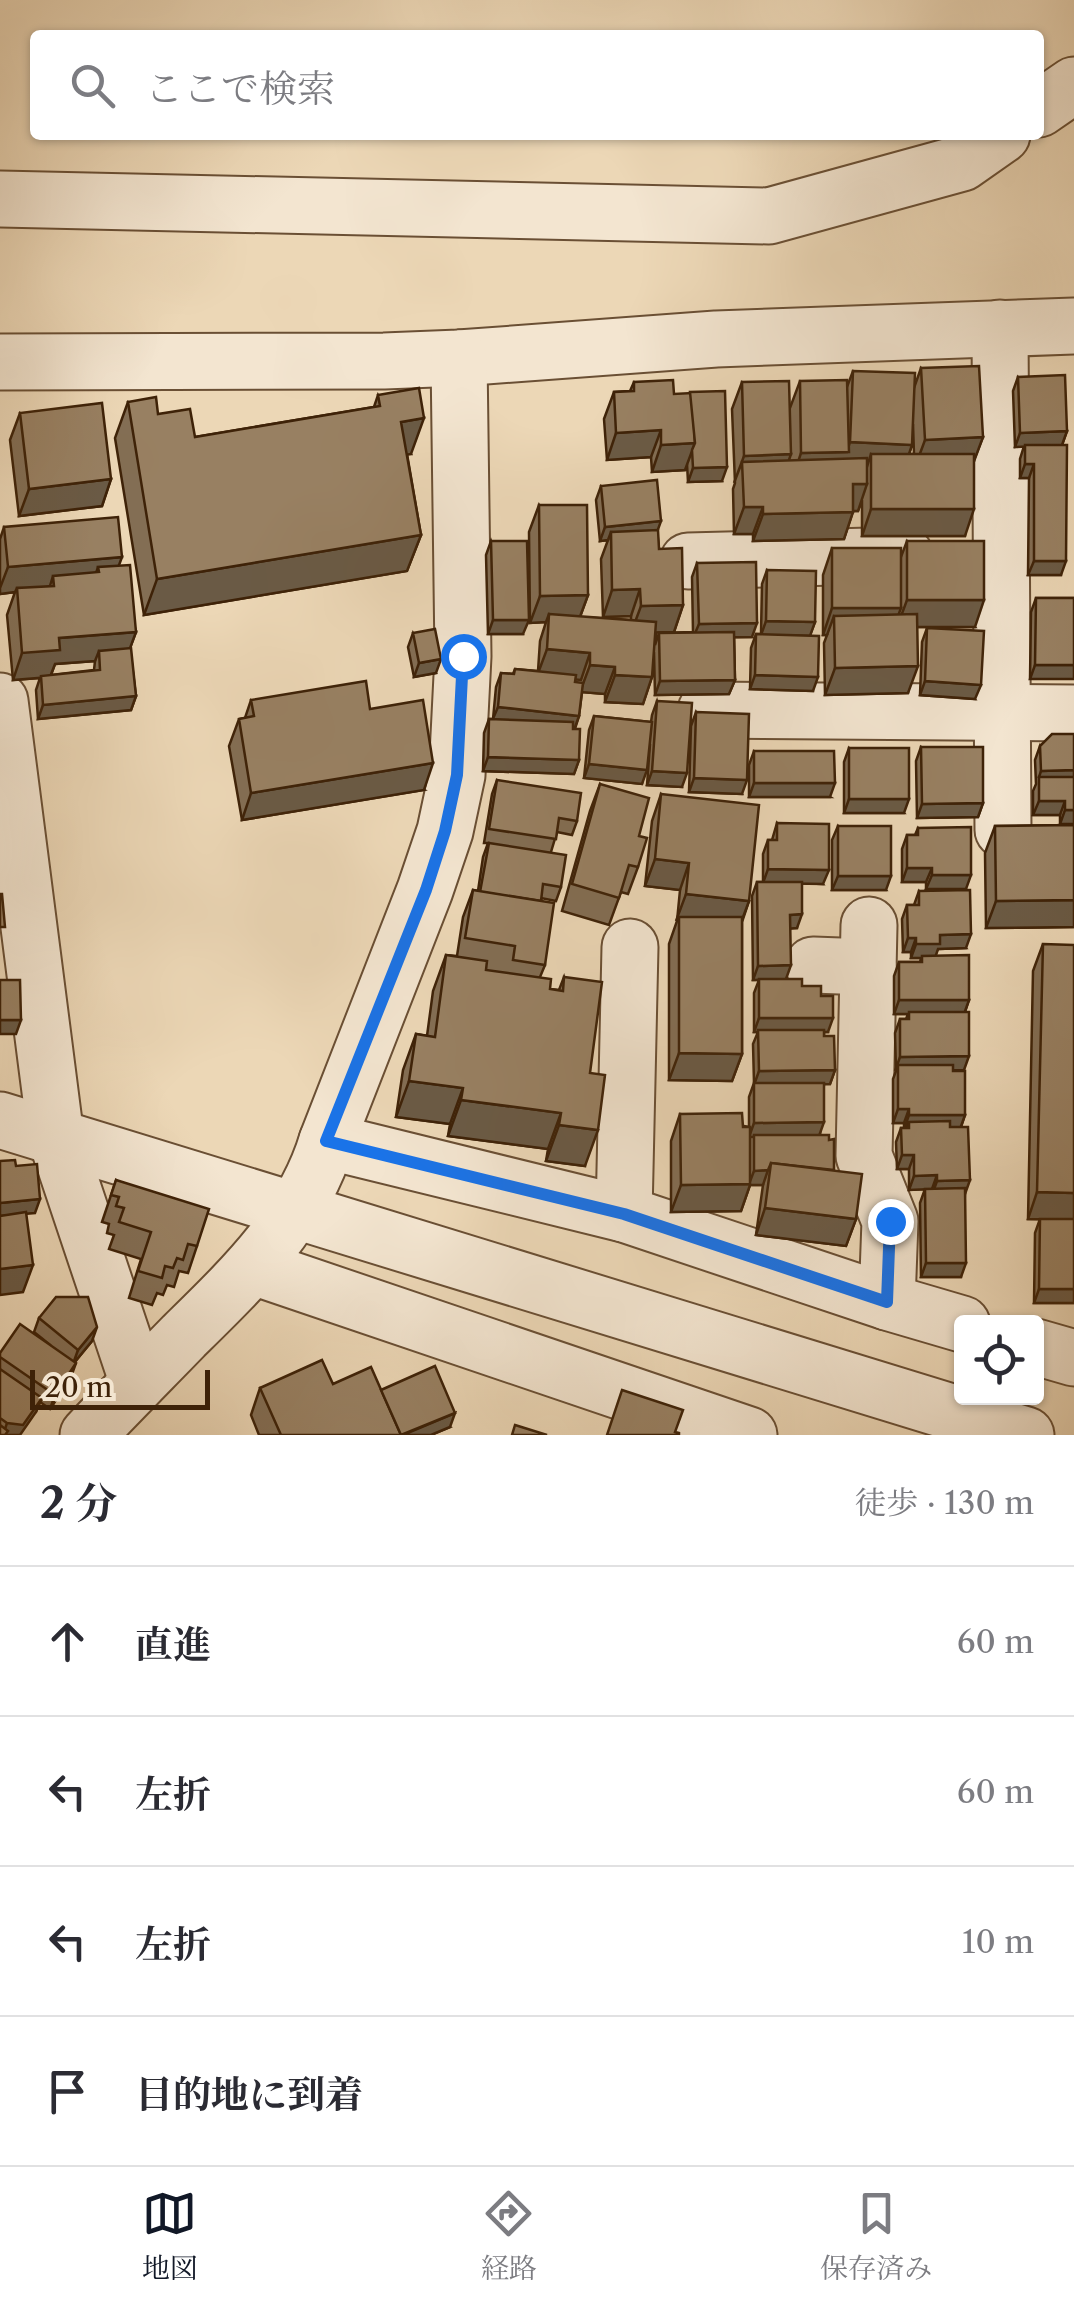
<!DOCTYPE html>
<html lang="ja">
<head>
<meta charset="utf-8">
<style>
	body { margin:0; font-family:"Libre Caslon Text","Noto Serif JP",serif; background:#f2f2f3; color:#2b2b33 }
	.controls { position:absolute; right:30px; bottom:30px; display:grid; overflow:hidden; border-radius:10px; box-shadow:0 2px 8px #0004 }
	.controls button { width:90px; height:90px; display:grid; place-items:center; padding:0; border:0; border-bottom:2px solid #e1e1e2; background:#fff; color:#2b2b33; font:50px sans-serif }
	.scale { position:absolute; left:30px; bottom:25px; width:180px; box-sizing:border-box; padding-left:10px; border:5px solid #3e2208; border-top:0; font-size:28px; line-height:35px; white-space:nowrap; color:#3e2208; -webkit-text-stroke:8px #f3e5d0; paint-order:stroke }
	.stop { position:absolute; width:30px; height:30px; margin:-22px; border:8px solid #1a73e8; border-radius:50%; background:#fff }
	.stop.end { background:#1a73e8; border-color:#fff; box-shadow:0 2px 10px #0008 }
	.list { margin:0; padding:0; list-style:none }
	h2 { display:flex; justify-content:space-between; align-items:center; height:130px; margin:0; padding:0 40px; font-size:42px }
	h2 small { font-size:32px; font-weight:400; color:#7c7c81 }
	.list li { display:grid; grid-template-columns:65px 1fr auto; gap:30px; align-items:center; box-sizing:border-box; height:150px; padding:0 40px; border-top:2px solid #e1e1e2 }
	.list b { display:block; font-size:38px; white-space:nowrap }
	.list em { font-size:32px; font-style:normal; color:#7c7c81 }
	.icon { flex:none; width:55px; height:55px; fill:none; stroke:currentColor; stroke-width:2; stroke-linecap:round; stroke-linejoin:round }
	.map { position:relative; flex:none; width:1074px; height:1435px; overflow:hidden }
	.search { position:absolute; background:#fff; box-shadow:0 2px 8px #0004; left:30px; right:30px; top:30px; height:110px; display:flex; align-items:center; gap:25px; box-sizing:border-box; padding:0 35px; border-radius:10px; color:#7c7c81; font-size:38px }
	.sheet { height:730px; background:#fff }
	nav { display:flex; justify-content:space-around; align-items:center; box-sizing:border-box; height:140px; border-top:2px solid #e1e1e2; background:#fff; font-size:28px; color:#7c7c81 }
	nav a { display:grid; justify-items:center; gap:5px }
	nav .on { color:#111827 }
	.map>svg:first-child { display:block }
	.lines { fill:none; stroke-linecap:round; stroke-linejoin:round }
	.minor-casing { stroke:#6a4f34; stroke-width:59 }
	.minor { stroke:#f3e5d0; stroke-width:55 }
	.wall { fill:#836e54; stroke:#3e2208; stroke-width:2.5; fill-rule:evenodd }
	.shaded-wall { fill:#6a5a45; stroke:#3e2208; stroke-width:2.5 }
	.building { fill:#988062; stroke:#3e2208; stroke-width:2.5 }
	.route { stroke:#1a73e8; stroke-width:12 }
</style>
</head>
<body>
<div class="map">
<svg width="1074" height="1435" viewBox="0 0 1074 1435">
	<rect width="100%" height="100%" fill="#ecd7b6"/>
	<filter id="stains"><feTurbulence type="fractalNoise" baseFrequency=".002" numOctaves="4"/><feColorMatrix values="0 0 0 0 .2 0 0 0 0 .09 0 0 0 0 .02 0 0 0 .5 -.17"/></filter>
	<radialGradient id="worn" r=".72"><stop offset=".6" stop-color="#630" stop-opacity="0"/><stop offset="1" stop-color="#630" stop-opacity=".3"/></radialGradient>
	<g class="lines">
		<defs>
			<g id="minor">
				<path d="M1039 109 1074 85"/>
				<path d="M0 199 769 216 962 163 1002 135"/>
				<path d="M1000 328 1003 830"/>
				<path d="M0 362 384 361 459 358 716 339 1074 326"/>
				<path d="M688 561 905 555"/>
				<path d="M0 701 56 1138 138 1383"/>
				<path d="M706 710 1074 713"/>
				<path d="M869 925 864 1156 890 1221 887 1302"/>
				<path d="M813 965 868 967"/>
				<path d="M0 1120 1026 1435"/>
				<path d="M327 1141 624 1214 887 1302 962 1324"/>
				<path d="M624 1214 630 947"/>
				<path d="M254 1267 749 1435"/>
				<path d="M1036 1347 1074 1358"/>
				<path d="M88 1435C119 1402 152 1369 184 1336 242 1279 303 1221 327 1141L425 890 445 831 457 775 463 656 459 358"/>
			</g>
		</defs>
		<use href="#minor" class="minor-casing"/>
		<use href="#minor" class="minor"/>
	</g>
	<g class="wall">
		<path d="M921 368 983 437 974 460 965 536H862V500L858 511H853L844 539 753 541V534H734L733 489 735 483 732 409 742 382 790 408 800 381 847 387 853 371 914 388ZM913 424 914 454H909L912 445Z"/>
		<path d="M1018 377 1067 431 1062 445 1061 575H1028L1029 478H1020V459L1024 446 1015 447 1013 391Z"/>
		<path d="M634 382 674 394 722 481 688 482 687 464 685 470 652 472 651 457 607 460 604 419 614 392 630 391Z"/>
		<path d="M378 395 411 454H407L421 535 407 571 144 615 115 438 128 402 158 414 195 437 374 407Z"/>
		<path d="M20 413 111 479 102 506 19 516 10 440Z"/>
		<path d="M601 486 657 530 659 549 683 605 674 632H656L655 645 659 633 693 632 692 577 697 563 752 637H734L735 680 729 694 655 695 654 652 652 677 643 704 605 702V694L582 692 579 716 575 729 579 760 574 774 483 771 484 733 489 719H493L496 687 501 673 513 674 515 669 538 671 540 641 546 622 530 623 529 532 539 505 588 595 580 617 631 620V616L603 617 601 559 608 540 600 541 596 500Z"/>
		<path d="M4 527 119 566 136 632 130 648 136 696 131 710 38 719 36 690 40 678 13 680 7 615 15 592 0 594V539ZM95 661 94 670 51 675 55 664Z"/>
		<path d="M491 541 523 634H488L486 555Z"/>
		<path d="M907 541 975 627H917L908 693 825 695 824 643 827 635H823V575L832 548 901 557Z"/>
		<path d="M767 570 815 622 810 635 813 691 750 689 751 648 756 634H761L762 584Z"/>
		<path d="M1036 598H1074L1030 679 1031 612Z"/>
		<path d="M927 628 975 699 920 695 922 642Z"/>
		<path d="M413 633 436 673 414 677 408 647Z"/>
		<path d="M251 700 424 790 242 820 229 746 239 719 245 718Z"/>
		<path d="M657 701 682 787 647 785 650 744 642 784 584 778 589 730 594 716 651 722 652 715Z"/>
		<path d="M696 712 742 794 689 792 691 726Z"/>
		<path d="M1040 746 1074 824H1060V815H1033V791L1036 784 1035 760Z"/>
		<path d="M921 747 983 803 978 817 917 818 916 761Z"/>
		<path d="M849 748 904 813H844V762Z"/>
		<path d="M754 751 830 797H749V765Z"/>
		<path d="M497 780 577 821 572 835 557 832 551 852 561 887 556 901 541 898 545 965 540 977 550 989 559 990 564 977 590 1073 585 1166 546 1161 548 1149 448 1136 450 1124 396 1117 403 1070 416 1034 427 1036 433 991 446 955 457 956 463 917 473 890 478 891 483 857 488 843H484L492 794Z"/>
		<path d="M600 784 639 836 638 867 628 894 621 892 609 925 562 911 590 811Z"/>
		<path d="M661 794 749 901 742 922V1054L732 1081 669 1080V944L677 921 680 890 645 886 652 821Z"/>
		<path d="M777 823 823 884 802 883 797 928H790L786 979 821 996 828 1032H824V1036L835 1070 830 1084H824L820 1135 834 1171 856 1219 846 1246 756 1235 763 1185H750L741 1211 671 1212V1141L680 1114 749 1127V1097L754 1083 753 1044 758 1032H754V993L759 980H753L752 896 757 882H763V854L768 840H772Z"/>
		<path d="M1074 825V927L986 928 985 853 995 826Z"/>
		<path d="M838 826 886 890H832V840Z"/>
		<path d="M918 828 966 889H926V882H902V849L907 835H915Z"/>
		<path d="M919 891 966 948 938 949 935 955 969 1000 965 1012 964 1070H953L965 1115 961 1127 965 1193 961 1277H921L920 1203 925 1189 909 1190V1169H897L896 1142 901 1128H904V1123H893V1079L896 1071 895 1033 900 1019H906L908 1014H894V976L899 962H920L921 958H911V952H903L902 919 907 905H914Z"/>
		<path d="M1043 944 1074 1303H1034L1035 1233 1040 1219H1028L1033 971Z"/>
		<path d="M116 1180 197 1246 188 1273 179 1271 174 1287 167 1285 163 1295 157 1293 152 1305 129 1298 141 1259 109 1249 114 1235 107 1233 109 1224 102 1222Z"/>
		<path d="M39 1318 92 1341 75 1362 71 1377 50 1409 40 1402 36 1412 0 1435V1353L49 1344 34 1332Z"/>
		<path d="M333 1384 381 1390 450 1427 431 1435H259L251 1415 260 1388Z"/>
	</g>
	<g class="shaded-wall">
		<path d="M424 418 411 454 388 458 401 422Z"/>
		<path d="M661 430 651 457 607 460 616 433Z"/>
		<path d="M1067 431 1062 445 1015 447 1020 433Z"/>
		<path d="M983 437 973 464 915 467 925 440Z"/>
		<path d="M850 442 912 445 903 472 871 454 866 470 792 480 801 453 847 452Z"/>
		<path d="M695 443 685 470 652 472 661 445Z"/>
		<path d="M791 454 782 481 742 462 734 483 744 456Z"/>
		<path d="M1025 464H1034L1029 478H1020Z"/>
		<path d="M727 467 722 481 688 482 693 468Z"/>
		<path d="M111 479 102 506 19 516 29 489Z"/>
		<path d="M853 484H867L858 511H843Z"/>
		<path d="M744 507H763L753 534H734Z"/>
		<path d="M871 509H974L965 536H862Z"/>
		<path d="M853 512 844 539 753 541 763 514Z"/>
		<path d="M661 521 656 535 611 532 608 540 600 541 605 527Z"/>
		<path d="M421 535 407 571 144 615 157 579Z"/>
		<path d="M122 557 112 584 99 572 98 567 92 586H54L53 576 49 589 17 588 15 592 0 594V588L8 567Z"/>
		<path d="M1034 561H1066L1061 575H1028Z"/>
		<path d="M640 589 631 616 603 617 612 590Z"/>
		<path d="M588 595 578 622 549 614 546 622 530 623 540 596Z"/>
		<path d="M907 600H984L975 627H897Z"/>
		<path d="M683 605 674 632 631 633 641 606Z"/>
		<path d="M832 608H901L891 635 834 616 827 635H823Z"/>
		<path d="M493 620H529L523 634H488Z"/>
		<path d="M766 621 815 622 810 636 761 635Z"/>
		<path d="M757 623 752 637 693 638 699 624Z"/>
		<path d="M136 632 126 659 99 651 95 661 55 664 50 677 13 680 22 653 59 638Z"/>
		<path d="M547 649 590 653 581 680 537 676Z"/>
		<path d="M441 659 436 673 414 677 419 663Z"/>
		<path d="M590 665 615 667 605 694 580 692Z"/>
		<path d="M1035 665H1074V679H1030Z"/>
		<path d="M918 666 908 693 825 695 835 668Z"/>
		<path d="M615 675 652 677 643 704 605 702Z"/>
		<path d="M755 675 818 677 813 691 750 689Z"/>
		<path d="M735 680 729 694 655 695 660 681Z"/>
		<path d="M925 681 981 685 975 699 920 695Z"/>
		<path d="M136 696 131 710 38 719 43 705Z"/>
		<path d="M498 707 579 716 574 730 492 721Z"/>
		<path d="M488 757 579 760 574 774 483 771Z"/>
		<path d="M433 763 424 790 242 820 251 793Z"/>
		<path d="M589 764 647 770 642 784 584 778Z"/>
		<path d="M1074 770V784L1039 777 1041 771Z"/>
		<path d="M652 771 687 773 682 787 647 785Z"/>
		<path d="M694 778 747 780 742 794 689 792Z"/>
		<path d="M754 783H835L830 797H749Z"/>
		<path d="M849 799H909L904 813H844Z"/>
		<path d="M1039 801H1065L1060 815H1033Z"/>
		<path d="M983 803 978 817 917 818 922 804Z"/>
		<path d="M1065 810H1074V824H1060Z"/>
		<path d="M655 859 689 863 680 890 645 886Z"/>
		<path d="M907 868H932L926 882H902Z"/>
		<path d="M768 869 829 870 823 884 763 883Z"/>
		<path d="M932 875H971L966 889H926Z"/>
		<path d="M838 876H891L886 890H832Z"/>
		<path d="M686 894 749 901 739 928 679 917 676 921Z"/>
		<path d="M1074 900V927L986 928 996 901Z"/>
		<path d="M802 914 797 928 785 929 790 915Z"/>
		<path d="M971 934 966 948 938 949 935 958H911L916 944 940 935Z"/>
		<path d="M908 938H916L911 952H903Z"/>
		<path d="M791 965 786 979 753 980 758 966Z"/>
		<path d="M899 1000H969L964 1014H894Z"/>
		<path d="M759 1018H833L828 1032H754Z"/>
		<path d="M0 1020H21L16 1034H0Z"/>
		<path d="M679 1053 742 1054 732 1081 669 1080Z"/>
		<path d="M969 1056 964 1070 898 1071V1065L895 1071 900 1057Z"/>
		<path d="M835 1070 830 1084 754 1085 759 1071Z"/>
		<path d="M409 1081 463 1088 450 1124 396 1117Z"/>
		<path d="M461 1100 561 1113 548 1149 448 1136Z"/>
		<path d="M898 1109H909L904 1123H893Z"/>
		<path d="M909 1115H965L960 1129 909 1122 906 1129H904Z"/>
		<path d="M824 1122 819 1136 749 1137 754 1123Z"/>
		<path d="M559 1125 598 1130 585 1166 546 1161Z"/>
		<path d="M902 1155H914L909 1169H897Z"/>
		<path d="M768 1170 763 1185H750L741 1211 671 1212 681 1185 749 1184 754 1171Z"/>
		<path d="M937 1175 932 1189 909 1190 914 1176Z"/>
		<path d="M970 1180 965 1194 932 1195 937 1181Z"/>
		<path d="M1037 1192 1074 1193V1220L1028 1219Z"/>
		<path d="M40 1199 35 1213 0 1216V1203Z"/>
		<path d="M765 1208 856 1219 846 1246 756 1235Z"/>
		<path d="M926 1263H966L961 1277H921Z"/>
		<path d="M33 1265 23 1292 0 1295V1269Z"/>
		<path d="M1039 1289H1074V1303H1034Z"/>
		<path d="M97 1327 92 1341 73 1364 78 1350Z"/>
		<path d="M76 1363 71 1377 50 1409 55 1395Z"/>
		<path d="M42 1398 36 1412 20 1435H3L7 1423Z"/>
		<path d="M455 1413 450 1427 431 1435H403Z"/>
	</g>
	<g class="building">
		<path d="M979 366 983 437 925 440 921 368Z"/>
		<path d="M853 371 915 373 912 445 850 442Z"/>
		<path d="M1065 375 1067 431 1020 433 1018 377Z"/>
		<path d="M673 380 674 394 692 393 695 443 661 445V430L616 433 614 392 634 391V382Z"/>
		<path d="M847 380 849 452 801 453 800 381Z"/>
		<path d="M789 381 791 454 744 456 742 382Z"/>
		<path d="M419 388 424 418 401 422 421 535 157 579 128 402 156 397 158 414 190 409 195 437 380 406 378 395Z"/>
		<path d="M725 391 727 467 693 468 692 450 695 443 690 392Z"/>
		<path d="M102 403 111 479 29 489 20 413Z"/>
		<path d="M1025 445H1067L1066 561H1034V464H1025Z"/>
		<rect x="871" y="454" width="103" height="55"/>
		<path d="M867 458V484H853V512L763 514V507H744L742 462Z"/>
		<path d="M657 480 661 521 605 527 601 486Z"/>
		<path d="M539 505H587L588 595 540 596Z"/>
		<path d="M118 517 122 557 8 567 4 527Z"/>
		<path d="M658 530 659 549 682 548 683 605 641 606 640 589 612 590 611 532Z"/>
		<path d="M491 541H527L529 620H493Z"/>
		<rect x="907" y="541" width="77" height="59"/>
		<rect x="832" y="548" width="69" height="60"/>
		<path d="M756 562 757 623 699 624 697 563Z"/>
		<path d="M130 565 136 632 59 638 60 650 22 653 17 588 54 586 53 576 99 572 98 567Z"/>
		<path d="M767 570 816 571 815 622 766 621Z"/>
		<path d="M1036 598H1074V665H1035Z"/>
		<path d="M549 614 656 622 652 677 615 675V667L590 665V653L547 649Z"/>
		<path d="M917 614 918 666 835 668 834 616Z"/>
		<path d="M927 628 984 631 981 685 925 681Z"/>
		<path d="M435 629 441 659 419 663 413 633Z"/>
		<path d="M734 632 735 680 660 681 659 633Z"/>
		<path d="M756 634 819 636 818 677 755 675Z"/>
		<path d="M131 648 136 696 43 705 41 676 100 670 99 651Z"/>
		<path d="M515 669 576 675 575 682 583 683 579 716 498 707 501 673 514 674Z"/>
		<path d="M366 681 370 709 423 700 433 763 251 793 239 719 254 716 251 700Z"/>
		<path d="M657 701 692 703 687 773 652 771Z"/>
		<path d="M696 712 749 714 747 780 694 778Z"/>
		<path d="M594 716 652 722 647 770 589 764Z"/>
		<path d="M489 719 573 722V729H580L579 760 488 757Z"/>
		<path d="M1052 734H1074V770L1041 771 1040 746Z"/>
		<path d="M921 747H983V803L922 804Z"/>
		<rect x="849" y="748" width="60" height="51"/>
		<path d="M754 751H834L835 783H754Z"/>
		<path d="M1039 777H1074V810H1065V801H1039Z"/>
		<path d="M497 780 581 793 577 821 559 818 556 839 489 829Z"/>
		<path d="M600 784 649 798 639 836 647 838 638 867 629 865 619 898 572 884Z"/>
		<path d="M661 794 759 805 749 901 686 894 689 863 655 859Z"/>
		<path d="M777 823 829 824V870L768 869V840H777Z"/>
		<path d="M1074 825V900L996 901 995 826Z"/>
		<rect x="838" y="826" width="53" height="50"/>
		<path d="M971 827V875H932V868H907V835H918V828Z"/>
		<path d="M489 843 566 855 561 887 543 884 541 901 480 892Z"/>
		<path d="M757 882H802V914L790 915 791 965 758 966Z"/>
		<path d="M473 890 554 903 545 965 513 960 515 946 465 938Z"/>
		<path d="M970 890 971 934 940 935V944H916V938H908L907 905H919V891Z"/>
		<path d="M0 894H2L5 927H0Z"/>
		<path d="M679 917H742V1054L679 1053Z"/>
		<path d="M1043 944 1074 945V1193L1037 1192Z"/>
		<path d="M446 955 487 961 486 970 551 979 550 989 563 991 564 977 602 982 590 1073 605 1075 598 1130 559 1125 561 1113 461 1100 463 1088 409 1081 416 1034 435 1037Z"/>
		<path d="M969 955V1000H899V962H922V956Z"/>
		<path d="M759 979H802V986H821V996H833V1018H759Z"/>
		<path d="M0 980H20L21 1020H0Z"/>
		<path d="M909 1012H969V1056L900 1057V1019H909Z"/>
		<path d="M758 1030H824V1036H834L835 1070 759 1071Z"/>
		<path d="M898 1065H953V1071H965V1115H909V1109H898Z"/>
		<path d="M754 1083H824V1122L754 1123Z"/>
		<path d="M742 1113 743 1127H750V1184L681 1185 680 1114Z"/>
		<path d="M950 1121V1127H968L970 1180 937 1181V1175L914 1176V1155H902L901 1128H909V1122Z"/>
		<path d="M754 1135H829V1140L834 1139V1170L771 1163 768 1170 754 1171Z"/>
		<path d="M15 1160 16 1166 37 1164 40 1199 0 1203V1161Z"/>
		<path d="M771 1163 862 1174 856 1219 765 1208Z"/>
		<path d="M116 1180 209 1209 197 1246 188 1244 183 1260 177 1258 173 1268 165 1266 162 1278 138 1271 151 1232 119 1222 124 1208 116 1206 119 1197 111 1195Z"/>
		<path d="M965 1188 966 1263H926L925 1189Z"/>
		<path d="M26 1212 33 1265 0 1269V1216Z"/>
		<path d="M1040 1219H1074V1289H1039Z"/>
		<path d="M56 1297H88L97 1327 78 1350 39 1318Z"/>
		<path d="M20 1324 76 1363 55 1395 0 1357V1353Z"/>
		<path d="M322 1360 333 1384 371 1367 401 1435H281L260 1388Z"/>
		<path d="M435 1366 455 1413 401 1435 381 1390Z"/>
		<path d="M0 1369 42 1398 23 1425 7 1423 0 1418Z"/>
		<path d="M622 1390 683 1410 675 1432 679 1433V1435H607Z"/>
		<path d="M0 1425 8 1431 5 1435H0Z"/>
		<path d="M515 1425 547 1435H512Z"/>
	</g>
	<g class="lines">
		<path class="route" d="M463 656 457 775 445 831 426 890 326 1141 624 1214 887 1302 890 1221"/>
	</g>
	<rect width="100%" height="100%" filter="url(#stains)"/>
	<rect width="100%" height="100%" fill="url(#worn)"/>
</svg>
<div class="controls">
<button><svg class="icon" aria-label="locate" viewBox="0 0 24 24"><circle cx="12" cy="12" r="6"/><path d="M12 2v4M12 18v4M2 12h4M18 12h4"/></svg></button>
</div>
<div class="scale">20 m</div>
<div class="stop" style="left:463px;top:656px"></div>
<div class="stop end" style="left:890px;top:1221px"></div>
<div class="search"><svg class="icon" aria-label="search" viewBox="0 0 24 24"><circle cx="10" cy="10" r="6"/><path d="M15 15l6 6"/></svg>ここで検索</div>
</div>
<section class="sheet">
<h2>2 分<small>徒歩 · 130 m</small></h2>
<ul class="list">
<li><svg class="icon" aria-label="ahead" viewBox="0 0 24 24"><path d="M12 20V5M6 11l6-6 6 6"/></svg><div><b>直進</b></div><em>60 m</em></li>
<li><svg class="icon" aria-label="left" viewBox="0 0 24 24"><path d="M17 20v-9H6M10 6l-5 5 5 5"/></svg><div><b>左折</b></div><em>60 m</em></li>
<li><svg class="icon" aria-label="left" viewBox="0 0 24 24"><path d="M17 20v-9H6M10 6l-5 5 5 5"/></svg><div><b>左折</b></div><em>10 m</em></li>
<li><svg class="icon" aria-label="arrive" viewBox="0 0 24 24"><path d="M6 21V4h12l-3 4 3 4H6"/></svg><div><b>目的地に到着</b></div></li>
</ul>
</section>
<nav>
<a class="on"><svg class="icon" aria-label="map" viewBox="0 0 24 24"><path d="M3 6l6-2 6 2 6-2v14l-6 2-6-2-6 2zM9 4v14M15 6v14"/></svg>地図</a>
<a><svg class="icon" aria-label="directions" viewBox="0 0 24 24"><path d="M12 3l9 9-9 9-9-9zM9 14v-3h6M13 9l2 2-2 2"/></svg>経路</a>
<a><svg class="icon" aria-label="saved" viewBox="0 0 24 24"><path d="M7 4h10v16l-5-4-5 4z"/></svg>保存済み</a>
</nav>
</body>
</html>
